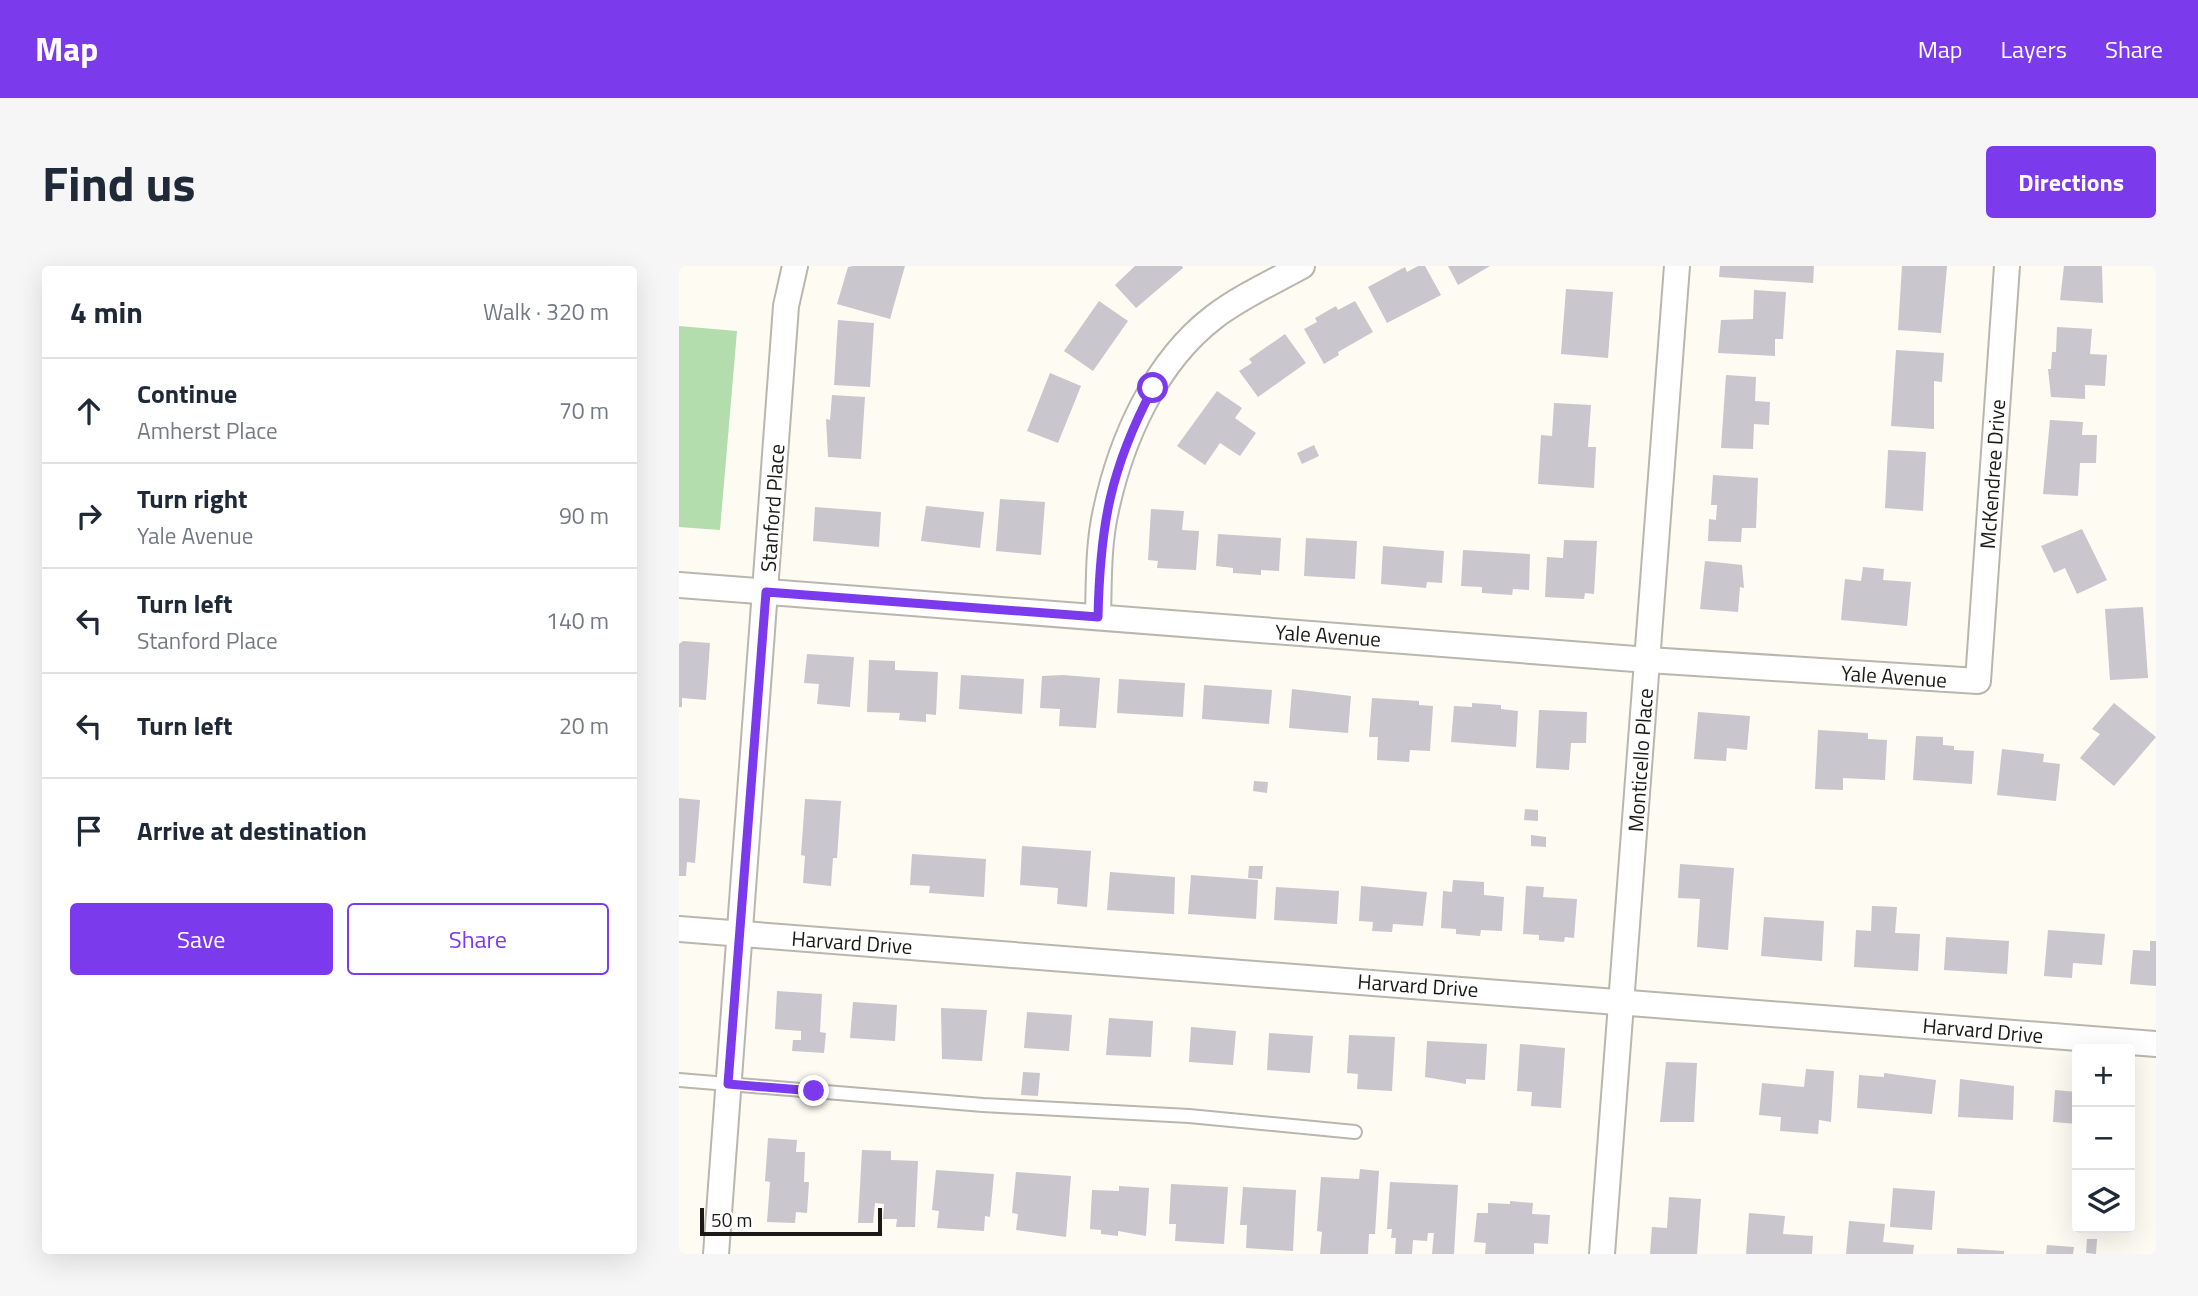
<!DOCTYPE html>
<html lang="en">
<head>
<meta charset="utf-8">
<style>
	body { margin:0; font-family:"Titillium Web",sans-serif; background:#f6f6f7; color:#1f2937 }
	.controls { position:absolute; right:21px; bottom:21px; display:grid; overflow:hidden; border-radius:7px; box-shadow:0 7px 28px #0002 }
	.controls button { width:63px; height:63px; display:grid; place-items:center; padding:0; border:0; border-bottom:2px solid #e0e1e3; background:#fff; color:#1f2937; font:35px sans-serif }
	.scale { position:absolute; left:21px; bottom:18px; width:182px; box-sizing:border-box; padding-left:7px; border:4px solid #1b1a17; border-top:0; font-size:19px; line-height:24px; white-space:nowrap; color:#1b1a17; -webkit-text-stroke:5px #fff; paint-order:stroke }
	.stop { position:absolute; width:21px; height:21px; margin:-16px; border:5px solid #7c3aed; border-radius:50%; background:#fff }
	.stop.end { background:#7c3aed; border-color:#fff; box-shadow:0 2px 7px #0008 }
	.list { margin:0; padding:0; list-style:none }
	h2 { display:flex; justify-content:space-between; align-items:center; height:91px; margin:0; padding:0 28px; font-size:30px }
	h2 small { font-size:23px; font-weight:400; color:#747a83 }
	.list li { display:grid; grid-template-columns:46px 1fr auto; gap:21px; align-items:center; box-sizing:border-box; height:105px; padding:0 28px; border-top:2px solid #e0e1e3 }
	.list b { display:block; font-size:26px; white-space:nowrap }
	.list p { margin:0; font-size:23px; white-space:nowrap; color:#747a83 }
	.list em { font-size:23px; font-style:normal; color:#747a83 }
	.actions { display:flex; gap:14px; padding:21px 28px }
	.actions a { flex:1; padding:16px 0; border:2px solid #7c3aed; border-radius:7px; text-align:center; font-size:24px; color:#7c3aed }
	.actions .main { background:#7c3aed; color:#fff }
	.icon { flex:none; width:38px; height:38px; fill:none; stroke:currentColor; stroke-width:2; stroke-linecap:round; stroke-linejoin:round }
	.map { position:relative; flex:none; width:1477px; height:988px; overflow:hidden; border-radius:7px }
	header { display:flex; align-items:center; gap:42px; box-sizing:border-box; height:98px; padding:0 35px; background:#7c3aed; color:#fff }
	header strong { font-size:33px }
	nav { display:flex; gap:38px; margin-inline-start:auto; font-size:24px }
	.intro { display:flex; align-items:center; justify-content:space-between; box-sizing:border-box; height:168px; padding:0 42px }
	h1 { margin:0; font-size:49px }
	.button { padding:18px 32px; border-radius:7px; background:#7c3aed; color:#fff; font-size:24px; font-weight:700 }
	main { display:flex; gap:42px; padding:0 42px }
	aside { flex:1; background:#fff; border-radius:7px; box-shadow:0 7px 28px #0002 }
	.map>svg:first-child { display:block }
	.green { fill:#b4ddad }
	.building { fill:#c9c6cd }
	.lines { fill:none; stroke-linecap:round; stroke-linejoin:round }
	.service-casing { stroke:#b9b6ae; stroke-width:16 }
	.minor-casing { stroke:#b9b6ae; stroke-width:28 }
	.service { stroke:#fff; stroke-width:12 }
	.minor { stroke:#fff; stroke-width:24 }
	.route { stroke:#7c3aed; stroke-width:9 }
	.labels { text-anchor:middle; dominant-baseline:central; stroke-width:6; stroke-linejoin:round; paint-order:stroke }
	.street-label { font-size:21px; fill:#1b1a17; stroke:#fff }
</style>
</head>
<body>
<header>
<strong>Map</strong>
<nav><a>Map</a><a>Layers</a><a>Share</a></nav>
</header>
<div class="intro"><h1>Find us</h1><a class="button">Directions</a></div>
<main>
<aside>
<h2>4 min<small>Walk · 320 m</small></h2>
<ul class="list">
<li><svg class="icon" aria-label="ahead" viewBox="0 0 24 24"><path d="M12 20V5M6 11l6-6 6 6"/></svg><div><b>Continue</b><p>Amherst Place</p></div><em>70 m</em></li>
<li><svg class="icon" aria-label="right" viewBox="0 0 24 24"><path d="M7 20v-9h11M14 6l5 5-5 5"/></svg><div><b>Turn right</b><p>Yale Avenue</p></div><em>90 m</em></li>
<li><svg class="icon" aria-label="left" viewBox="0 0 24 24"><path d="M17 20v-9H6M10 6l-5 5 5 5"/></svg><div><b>Turn left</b><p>Stanford Place</p></div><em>140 m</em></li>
<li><svg class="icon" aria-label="left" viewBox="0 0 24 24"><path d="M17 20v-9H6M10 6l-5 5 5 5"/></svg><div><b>Turn left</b></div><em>20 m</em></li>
<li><svg class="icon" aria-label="arrive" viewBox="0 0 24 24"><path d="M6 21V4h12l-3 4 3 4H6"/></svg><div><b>Arrive at destination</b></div></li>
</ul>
<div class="actions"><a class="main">Save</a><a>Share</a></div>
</aside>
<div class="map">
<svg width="1477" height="988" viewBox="0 0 1477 988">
	<rect width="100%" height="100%" fill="#fefbf3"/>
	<path class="green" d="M0 60 58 65 41 264 0 261Z"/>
	<g class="building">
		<path d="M174 0H226L211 53 158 38 169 1Z"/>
		<path d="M456 0H503L504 2 457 42 436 19Z"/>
		<path d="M739 0H746L762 29 708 57 689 21 726 1 728 6Z"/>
		<path d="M769 0H811L779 19Z"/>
		<path d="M1041 0H1135L1134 17 1040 11Z"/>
		<path d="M1223 0H1268L1262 67 1219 64Z"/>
		<path d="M1385 0H1423L1424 37 1381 34Z"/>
		<path d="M887 23 934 26 929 92 882 88Z"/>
		<path d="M1075 24 1107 26 1104 73H1096V90L1039 87 1042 54 1074 53Z"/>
		<path d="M420 35 449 55 414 105 385 85Z"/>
		<path d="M676 35 694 66 659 86 660 89 645 98 625 63 638 56 636 52 657 40 659 44Z"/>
		<path d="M159 54 195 57 191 121 155 119Z"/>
		<path d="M1378 61 1413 63 1411 88 1428 89 1426 120 1406 119V133L1372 131 1369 103H1372L1373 86H1377Z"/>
		<path d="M606 68 627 97 579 131 560 105 573 97 570 93Z"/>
		<path d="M1217 84 1265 87 1263 116 1255 115V163L1212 160Z"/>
		<path d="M371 107 402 120 379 177 348 165Z"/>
		<path d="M1047 109 1077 111 1076 135 1091 136 1090 159 1075 158 1074 183 1042 182Z"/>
		<path d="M538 125 563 142 556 152 577 167 561 190 541 177 526 199 498 180Z"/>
		<path d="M153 129 186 131 182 193 149 191 147 153 151 154Z"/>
		<path d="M875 137 912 139 909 181H917L915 222 859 218 862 169 873 170Z"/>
		<path d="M1371 154 1404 156 1403 169H1418L1417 197H1401L1399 230 1364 228Z"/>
		<path d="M635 179 640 190 623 198 618 187Z"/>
		<path d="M1209 184 1247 186 1244 245 1206 242Z"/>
		<path d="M1034 209 1079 212 1077 262H1063L1062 276 1029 275 1030 253 1037 254 1038 239H1032Z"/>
		<path d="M321 233 366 236 362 289 317 285Z"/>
		<path d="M247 240 305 246 301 282 242 275Z"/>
		<path d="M136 241 202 246 200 281 134 275Z"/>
		<path d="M472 243 505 245 503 264 520 265 517 304 478 302 479 295 469 294Z"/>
		<path d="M1403 263 1428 314 1398 328 1386 302 1375 307 1362 280Z"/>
		<path d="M539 268 602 272 600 305 582 304V309L554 307V302L537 300Z"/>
		<path d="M627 272 678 275 676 313 625 310Z"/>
		<path d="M885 274 918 275 915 328 906 327 905 333 866 331 868 291 884 292Z"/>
		<path d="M704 280 765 285 763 317 748 316 747 322 702 318Z"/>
		<path d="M784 284 851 288 850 324 834 323 833 329 803 327V321L782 320Z"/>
		<path d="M1026 295 1063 299 1065 322 1061 321 1059 346 1021 343Z"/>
		<path d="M1184 301 1205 303 1204 314 1232 316 1228 360 1162 354 1166 313 1182 315Z"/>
		<path d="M1464 341 1469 412 1431 414 1426 343Z"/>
		<path d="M4 375 31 377 27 434 3 432V441H0V378Z"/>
		<path d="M128 388 175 391 171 441 138 438 140 418 125 417Z"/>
		<path d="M190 394 216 395V404L259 406 257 449 247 448V456L220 454 221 447 188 446Z"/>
		<path d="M282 409 345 413 343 448 280 443Z"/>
		<path d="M384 409 421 412 417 462 380 460 381 443 361 442 363 410Z"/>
		<path d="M440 413 506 417 504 451 438 447Z"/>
		<path d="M525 419 593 424 590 458 523 453Z"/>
		<path d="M613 423 672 430 669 467 610 462Z"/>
		<path d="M693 432 740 435V439L754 440 751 485 731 484 730 496 698 494 699 471H690Z"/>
		<path d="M793 437 822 439V443L839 445 837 481 772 476 775 440 793 441Z"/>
		<path d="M1435 437 1477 471 1435 520 1401 492 1421 468 1413 463Z"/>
		<path d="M860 444 908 446 907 477H892L890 504 857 502Z"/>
		<path d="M1019 446 1071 450 1068 484 1048 482 1047 495 1015 493Z"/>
		<path d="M1139 464 1189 467V473L1208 474 1206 514 1164 512V524L1136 523Z"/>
		<path d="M1237 470 1264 471V479L1275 480V484L1295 485 1293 518 1234 514Z"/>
		<path d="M1323 483 1365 488 1364 496 1381 498 1377 535 1318 529Z"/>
		<path d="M575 515 589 516 588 527 574 525Z"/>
		<path d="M0 532 21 534 16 597 8 596 7 610H0Z"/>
		<path d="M126 533 162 535 158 592H154L152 620 124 617 126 590 122 589Z"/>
		<path d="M846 543 859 544V555L845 554Z"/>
		<path d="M852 569 867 571V581L852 580Z"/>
		<path d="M343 580 412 585 408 641 378 638 379 622 341 619Z"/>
		<path d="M233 588 307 593 305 631 250 627 251 620 231 619Z"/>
		<path d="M1001 598 1055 602 1049 684 1018 681 1021 633 999 632Z"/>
		<path d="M570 600H584L583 613 569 612Z"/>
		<path d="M431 606 496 611 495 648 428 644Z"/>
		<path d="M512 609 579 614 577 653 509 648Z"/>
		<path d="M774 614 805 616V629L825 631 823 665 802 664 801 670 777 668V663L762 662 764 625 773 626Z"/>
		<path d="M682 620 748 626 744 660 714 658 713 666 693 665 694 656 680 655Z"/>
		<path d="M847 620 865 621 864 631 898 633 895 672 886 671 885 676 860 674V669L844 668Z"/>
		<path d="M597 621 660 625 658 658 595 654Z"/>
		<path d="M1193 640 1218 641 1216 667 1241 668 1239 705 1175 701 1177 664 1192 665Z"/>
		<path d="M1085 651 1145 655 1143 695 1082 690Z"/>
		<path d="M1369 664 1426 668 1423 699 1394 697 1393 712 1365 710Z"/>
		<path d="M1267 671 1330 675 1328 708 1265 704Z"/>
		<path d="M1471 675H1477V720L1451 718 1454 684 1471 685Z"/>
		<path d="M98 725 143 728 141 766 147 767 145 787 113 785 114 774H122V765L96 763Z"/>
		<path d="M174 736 218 739 216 775 171 772Z"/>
		<path d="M262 742 308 744 303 795 263 793Z"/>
		<path d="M348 746 393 749 390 785 345 782Z"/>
		<path d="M430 752 474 755 472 791 427 789Z"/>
		<path d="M512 761 557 765 554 799 510 796Z"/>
		<path d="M590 767 634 770 631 807 588 804Z"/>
		<path d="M670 769 716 771 713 825 678 823 679 808 668 807Z"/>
		<path d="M748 775 808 778 806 814 787 813V818L746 811Z"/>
		<path d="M841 778 886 782 882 842 852 840 853 826 838 825Z"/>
		<path d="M987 796 1018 797 1015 856H981Z"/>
		<path d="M1127 803 1155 805 1152 856 1140 854 1139 868 1101 865 1102 851 1080 849 1083 817 1125 821Z"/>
		<path d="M344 806 361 807 359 830 342 829Z"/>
		<path d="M1205 807 1257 814 1253 848 1178 842 1180 809 1205 811Z"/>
		<path d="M1281 813 1335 820 1334 854 1279 851Z"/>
		<path d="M1376 824 1398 826V858L1374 856Z"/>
		<path d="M89 872 118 874 117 886H126L125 916H130L128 947 117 946 116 957 88 956 91 916 86 915Z"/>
		<path d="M183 884 212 885V894L239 895 236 961H217L218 953H204L205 938 196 937 194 957H179Z"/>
		<path d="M681 903 700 905 696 968H690L689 988H641L643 966 638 965 642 911 680 913Z"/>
		<path d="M257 904 315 908 311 951 306 950 305 965 258 962 260 945 253 944Z"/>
		<path d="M337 906 392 910 387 971 337 964 339 948 333 947Z"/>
		<path d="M711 916 779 919 775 988H753L755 967H749L748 975 734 974 733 988H716L717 972H712L713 963H708Z"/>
		<path d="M492 918 549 921 545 978 496 975 497 958H490Z"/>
		<path d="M440 920 470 922 467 970 439 965V970L422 968V964L411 963 413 924 440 925Z"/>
		<path d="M564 921 617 924 614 985 567 982 568 959H561Z"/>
		<path d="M1214 922 1256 925 1253 964 1211 961Z"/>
		<path d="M990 931 1022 933 1018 988H971L973 961 988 962Z"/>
		<path d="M831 935 854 937 853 948 871 949 869 978 855 977V988H806L807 977 795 976 798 947H809V937L831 938Z"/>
		<path d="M1070 947 1106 950 1104 968 1134 970 1133 988H1067Z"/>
		<path d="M1170 955 1206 958 1204 976 1235 979 1234 988H1167Z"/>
		<path d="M1408 973H1418L1417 988 1407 987Z"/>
		<path d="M1368 979 1395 981 1394 988H1367Z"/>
		<path d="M1278 982 1325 985V988H1278Z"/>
	</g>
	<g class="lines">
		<defs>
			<path id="service" d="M0 814 304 839 510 850 676 866"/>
			<g id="minor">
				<path d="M0 319 969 394 1299 415 1328 0"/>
				<path d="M419 351C420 315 419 279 427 244 442 174 476 96 535 51 561 31 594 16 623 0"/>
				<path d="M0 663 1477 778"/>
				<path d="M37 988 107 40 116 0"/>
				<path d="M923 988 998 0"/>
			</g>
		</defs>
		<use href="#service" class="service-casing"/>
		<use href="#minor" class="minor-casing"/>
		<use href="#service" class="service"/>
		<use href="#minor" class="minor"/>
	</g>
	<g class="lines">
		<path class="route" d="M135 825 49 818 87 326 419 351C421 260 431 203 474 122"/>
	</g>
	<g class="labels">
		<g class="street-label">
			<text transform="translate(1313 208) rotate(-86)">McKendree Drive</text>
			<text transform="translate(93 242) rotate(-86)">Stanford Place</text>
			<text transform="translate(649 369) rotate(4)">Yale Avenue</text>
			<text transform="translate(1215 410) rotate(4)">Yale Avenue</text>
			<text transform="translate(961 494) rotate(-86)">Monticello Place</text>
			<text transform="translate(173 676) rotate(4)">Harvard Drive</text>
			<text transform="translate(739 719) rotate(4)">Harvard Drive</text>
			<text transform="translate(1304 764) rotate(5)">Harvard Drive</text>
		</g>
	</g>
</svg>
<div class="controls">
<button>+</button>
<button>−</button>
<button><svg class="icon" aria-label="layers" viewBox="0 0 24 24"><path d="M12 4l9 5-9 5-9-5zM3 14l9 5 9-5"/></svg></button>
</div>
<div class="scale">50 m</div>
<div class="stop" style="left:474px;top:122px"></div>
<div class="stop end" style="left:135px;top:825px"></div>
</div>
</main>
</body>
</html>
